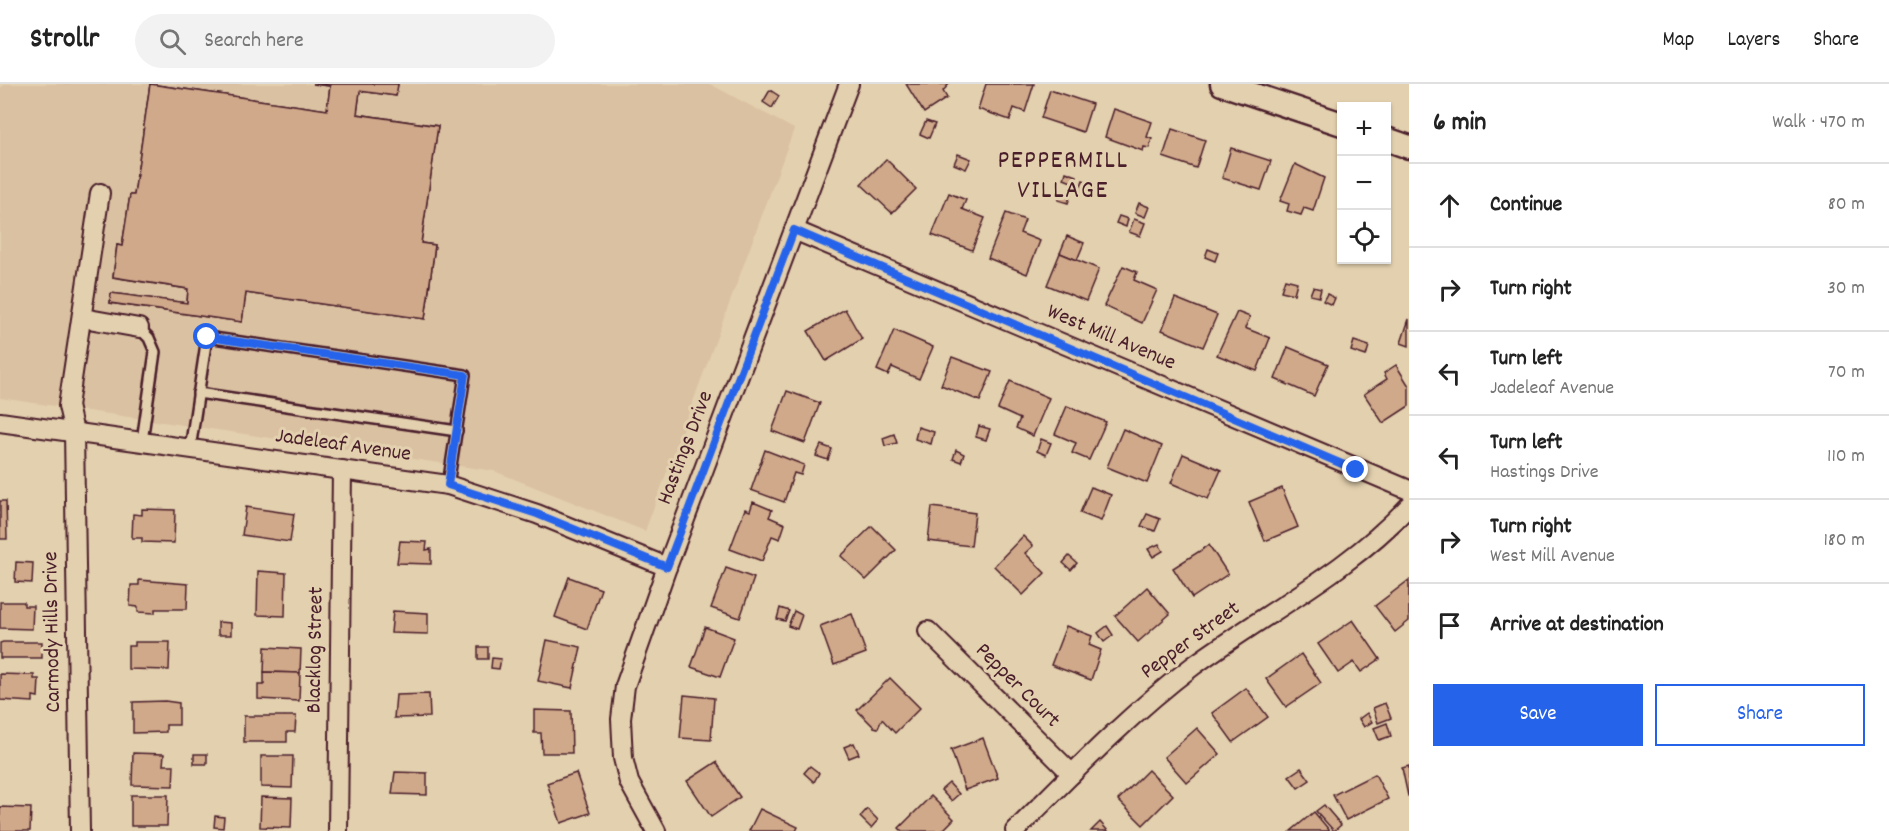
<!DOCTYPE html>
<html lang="en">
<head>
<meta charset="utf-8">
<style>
	body { margin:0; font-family:Dekko,sans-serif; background:#f2f2f2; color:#222 }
	.controls { position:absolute; right:18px; top:18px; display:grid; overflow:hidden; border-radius:0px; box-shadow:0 2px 4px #0004 }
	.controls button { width:54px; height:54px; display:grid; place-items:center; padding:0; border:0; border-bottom:2px solid #e0e0e0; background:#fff; color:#222; font:30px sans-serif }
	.stop { position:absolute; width:18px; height:18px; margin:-14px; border:4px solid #2563eb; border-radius:50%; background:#fff }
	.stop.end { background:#2563eb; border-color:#fff; box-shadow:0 2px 6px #0008 }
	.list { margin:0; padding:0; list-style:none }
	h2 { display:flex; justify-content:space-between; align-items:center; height:78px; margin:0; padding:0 24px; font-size:26px }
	h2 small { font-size:20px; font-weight:400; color:#767676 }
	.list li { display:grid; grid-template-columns:39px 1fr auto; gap:18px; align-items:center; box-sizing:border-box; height:84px; padding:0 24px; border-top:2px solid #e0e0e0 }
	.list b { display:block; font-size:22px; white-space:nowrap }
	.list p { margin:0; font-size:20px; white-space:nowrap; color:#767676 }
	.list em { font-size:20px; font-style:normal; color:#767676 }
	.actions { display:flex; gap:12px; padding:18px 24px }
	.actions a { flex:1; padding:14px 0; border:2px solid #2563eb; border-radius:0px; text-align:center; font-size:21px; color:#2563eb }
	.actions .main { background:#2563eb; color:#fff }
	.icon { flex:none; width:33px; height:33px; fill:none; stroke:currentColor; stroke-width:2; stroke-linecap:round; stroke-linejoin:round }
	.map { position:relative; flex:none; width:1409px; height:747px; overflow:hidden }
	header { display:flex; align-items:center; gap:36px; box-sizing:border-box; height:84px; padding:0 30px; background:#fff; border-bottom:2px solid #e0e0e0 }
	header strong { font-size:28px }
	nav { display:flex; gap:33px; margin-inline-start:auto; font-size:21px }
	.search { width:420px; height:54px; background:#f2f2f2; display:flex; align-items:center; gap:15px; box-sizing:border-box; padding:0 21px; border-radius:33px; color:#767676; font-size:22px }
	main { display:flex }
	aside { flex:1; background:#fff }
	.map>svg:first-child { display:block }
	.built { fill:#dac1a1 }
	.building { fill:#d0a98a; stroke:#4a1f2b; stroke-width:1.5; fill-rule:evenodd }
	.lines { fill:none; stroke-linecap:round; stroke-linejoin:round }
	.service-casing { stroke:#4a1f2b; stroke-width:14 }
	.minor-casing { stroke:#4a1f2b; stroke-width:22 }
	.tertiary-casing { stroke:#4a1f2b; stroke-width:27 }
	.service { stroke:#e3d0ae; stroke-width:9 }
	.minor { stroke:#e3d0ae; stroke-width:18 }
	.tertiary { stroke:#e3d0ae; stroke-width:22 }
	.route { stroke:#2563eb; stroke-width:8 }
	.labels { text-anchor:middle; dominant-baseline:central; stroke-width:6; stroke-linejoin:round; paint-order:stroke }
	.street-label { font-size:22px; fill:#4a1f2b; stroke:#e3d0ae }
	.quarter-label { font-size:26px; letter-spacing:1.5px; fill:#4a1f2b; stroke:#e3d0ae }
</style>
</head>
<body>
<header>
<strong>Strollr</strong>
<div class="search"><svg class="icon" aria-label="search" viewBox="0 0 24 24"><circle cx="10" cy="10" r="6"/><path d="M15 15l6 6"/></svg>Search here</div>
<nav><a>Map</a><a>Layers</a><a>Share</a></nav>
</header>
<main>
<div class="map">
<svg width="1409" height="747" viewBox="0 0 1409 747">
	<rect width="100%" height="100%" fill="#e3d0ae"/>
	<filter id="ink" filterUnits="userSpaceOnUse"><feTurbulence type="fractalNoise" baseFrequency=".0167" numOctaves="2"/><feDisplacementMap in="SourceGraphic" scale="12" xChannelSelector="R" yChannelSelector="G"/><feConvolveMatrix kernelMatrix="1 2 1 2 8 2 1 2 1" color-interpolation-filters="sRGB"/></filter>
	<g filter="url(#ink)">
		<path class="built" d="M5 0H710L794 45 645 447 494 387 0 314V4Z"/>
		<g class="building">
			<path d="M150 0 327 26 330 2 313 0H398L396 12 360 7 357 30 438 42 421 159 435 161 425 235 246 209 242 238 110 219 111 209 187 219 188 205 113 193 117 161 122 162 130 111H134ZM248 90 400 112 395 147H391L390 155 242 132 244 124 251 122 256 114 252 101 247 99Z"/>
			<path d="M150 0 327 26 330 2 313 0H398L396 12 360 7 357 30 438 42 421 159 435 161 425 235 246 209 242 238 110 219 111 209 187 219 188 205 113 193 117 161 122 162 130 111H134Z"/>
			<path d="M906 0H949L943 7 947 14 924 29Z"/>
			<path d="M986 0H1034L1025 28 1014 24 1010 36 978 25Z"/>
			<path d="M770 6 779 12 772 24 763 18Z"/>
			<path d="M1050 6 1092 20 1083 48 1041 34Z"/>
			<path d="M1114 25 1152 38 1147 53 1152 55 1149 64 1144 63 1143 67 1105 53Z"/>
			<path d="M926 37 935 40 929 54 920 50Z"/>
			<path d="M1172 45 1205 56 1196 84 1163 73Z"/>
			<path d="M1231 64 1271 77 1261 106 1222 94Z"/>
			<path d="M958 70 971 75 966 85 954 80Z"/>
			<path d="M886 75 916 105 892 129 861 100Z"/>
			<path d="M1295 80 1324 94 1313 127 1304 124 1301 131 1287 127 1289 120 1280 117Z"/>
			<path d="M1066 88 1077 92 1074 99 1064 95Z"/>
			<path d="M1083 96 1096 102 1091 114 1078 109Z"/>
			<path d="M1061 107 1071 110 1068 119 1058 116Z"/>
			<path d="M949 109 966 116 962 125 985 134 972 166 932 151Z"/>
			<path d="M1139 119 1149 123 1145 133 1135 129Z"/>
			<path d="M1006 129 1025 136 1020 149 1040 157 1027 190 988 174Z"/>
			<path d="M1119 132 1128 135 1126 143 1116 139Z"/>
			<path d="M1134 135 1145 139 1140 152 1129 148Z"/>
			<path d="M1067 152 1084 159 1077 176 1060 169Z"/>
			<path d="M1208 165 1218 169 1215 177 1205 173Z"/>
			<path d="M1060 169 1099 185 1086 217 1047 201Z"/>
			<path d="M1123 182 1137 188 1134 196 1157 206 1142 239 1104 222Z"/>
			<path d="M1285 195 1297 198 1294 210 1281 207Z"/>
			<path d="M1313 203 1321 205 1319 213 1310 211Z"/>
			<path d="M1327 210 1335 214 1332 221 1323 217Z"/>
			<path d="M1175 214 1217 231 1203 263 1162 246Z"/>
			<path d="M845 225 862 255 826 277 808 247Z"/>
			<path d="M1237 228 1250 233 1245 244 1270 254 1257 287 1217 271Z"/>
			<path d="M1409 235V262L1401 259Z"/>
			<path d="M894 246 933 263 919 295 892 283 888 291 877 286Z"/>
			<path d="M1354 257 1369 262 1366 272 1351 267Z"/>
			<path d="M1288 263 1328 280 1314 312 1275 295Z"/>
			<path d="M952 273 992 288 980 317 941 301Z"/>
			<path d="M1396 281 1409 302V322L1383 339 1364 310 1387 295 1384 289Z"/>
			<path d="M1010 297 1049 314 1033 352 1016 344 1020 335 998 325Z"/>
			<path d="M787 307 820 319 805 359 772 347Z"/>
			<path d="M1067 322 1106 338 1089 376 1072 369 1076 359 1055 350Z"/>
			<path d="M979 342 990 345 986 356 976 353Z"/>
			<path d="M918 343 934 348 931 360 915 355Z"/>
			<path d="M1123 345 1162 362 1147 399 1107 383Z"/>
			<path d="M894 350 897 359 885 362 883 354Z"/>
			<path d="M1041 355 1051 359 1046 371 1037 367Z"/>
			<path d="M821 361 832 365 828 376 816 372Z"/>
			<path d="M765 366 804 381 801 391 794 389 784 418 751 406Z"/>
			<path d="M956 366 964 370 961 378 953 375Z"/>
			<path d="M1183 370 1221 386 1208 415 1171 399Z"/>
			<path d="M1091 403 1111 411 1101 437 1080 429Z"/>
			<path d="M1282 404 1298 443 1265 457 1249 418Z"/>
			<path d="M0 417H6L7 455H0Z"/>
			<path d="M753 418 772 426 769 433 785 440 780 455 772 452 762 477 730 465 745 425 750 427Z"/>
			<path d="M246 423 294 430 290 458 242 451Z"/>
			<path d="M932 423 975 429 971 462 928 457Z"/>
			<path d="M142 425 175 426 174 459 142 458V454H132L133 430 142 431Z"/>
			<path d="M1147 430 1160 435 1155 447 1141 442Z"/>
			<path d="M872 442 896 466 866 496 841 472Z"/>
			<path d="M1023 452 1033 462 1025 469 1045 489 1023 511 994 482Z"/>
			<path d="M400 457 427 458 426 466 431 465V480L397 479Z"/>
			<path d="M1159 460 1163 467 1153 473 1148 465Z"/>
			<path d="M1209 461 1228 490 1192 514 1173 484Z"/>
			<path d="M1069 472 1077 479 1071 486 1063 479Z"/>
			<path d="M16 478 33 479 32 499 15 498Z"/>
			<path d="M726 484 754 494 740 534 711 524Z"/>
			<path d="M258 487 286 489 285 532 257 531Z"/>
			<path d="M569 493 601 505 587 545 555 533Z"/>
			<path d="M139 496 188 500 187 525H155V529L138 528V523L130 522 131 501H139Z"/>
			<path d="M1409 496V537L1395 548 1375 522Z"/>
			<path d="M1147 503 1170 530 1138 558 1115 532Z"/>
			<path d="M0 518H24V522H33L32 545 0 544Z"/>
			<path d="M780 524 789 527 785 537 777 535Z"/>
			<path d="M393 527 428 529V550L391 549Z"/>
			<path d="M794 527 802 531 797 545 788 542Z"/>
			<path d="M852 530 866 569 834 581 820 542Z"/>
			<path d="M1353 536 1380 575 1361 588 1354 578 1338 589 1318 560Z"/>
			<path d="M218 538 231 539V551H218Z"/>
			<path d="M1066 542 1092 552 1089 561 1101 566 1091 596 1051 581Z"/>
			<path d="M1107 542 1113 551 1104 558 1098 549Z"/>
			<path d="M705 543 734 554 720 593 691 583Z"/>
			<path d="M547 556 581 563 572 604 538 597Z"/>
			<path d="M3 558H42V574H0V559Z"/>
			<path d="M135 558H170L169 586 128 585V562H135Z"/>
			<path d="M265 563 301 565 300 589 264 588Z"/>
			<rect x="478" y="563" width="10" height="12"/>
			<path d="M1301 570 1321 599 1286 623 1266 595Z"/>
			<path d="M492 574 501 575 499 585 491 584Z"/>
			<path d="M264 588 300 589 299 617 258 615V601H264Z"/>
			<path d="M0 590 34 591V595H39L38 613 33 612V618L0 616Z"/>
			<path d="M890 594 920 624 895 649 882 635 878 644 874 643 857 626Z"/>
			<path d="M1246 604 1268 633 1233 658 1212 629Z"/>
			<path d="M429 610 430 633 394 634 396 611Z"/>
			<path d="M684 611 714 614 711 656 680 654Z"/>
			<path d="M165 617 179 619V641H166V648L133 649V618Z"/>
			<path d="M1385 619 1391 634 1378 639 1373 624Z"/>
			<path d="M534 626 571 627 572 669H542L541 649H534Z"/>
			<path d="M1367 629 1372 638 1364 643 1359 635Z"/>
			<path d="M244 632H296L295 648H287V658H244Z"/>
			<path d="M1387 639 1391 652 1379 656 1374 644Z"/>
			<path d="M1197 644 1220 670 1187 699 1164 673Z"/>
			<path d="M983 654 998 694 965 706 951 666Z"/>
			<path d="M854 659 859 670 849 674 844 663Z"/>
			<path d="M133 669 164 670 163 681H174L173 702 132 701Z"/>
			<rect x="194" y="670" width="13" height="10"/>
			<path d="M261 672H293L292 704 261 703Z"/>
			<path d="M716 678 740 713 711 733 687 697Z"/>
			<path d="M810 682 819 689 814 698 804 689Z"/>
			<path d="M1409 682V712H1408L1402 684Z"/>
			<path d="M1301 684 1310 696 1298 704 1289 692Z"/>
			<path d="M1148 686 1173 711 1143 741 1118 716Z"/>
			<path d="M395 688 427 689V711L392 710Z"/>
			<path d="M576 689 590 729 561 739 547 699Z"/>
			<path d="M1375 690 1388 715 1346 736 1333 711Z"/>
			<path d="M949 699 959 710 951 717 941 706Z"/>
			<path d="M131 711H168L167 742H131Z"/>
			<path d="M931 712 954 735 942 747H902L899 744Z"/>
			<path d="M261 713 292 714 291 744 260 743Z"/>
			<path d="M1324 721 1341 741 1334 747 1316 727Z"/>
			<path d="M0 723 31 724 30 747H0Z"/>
			<path d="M760 725 798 743 796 747H749Z"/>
			<path d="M867 725 878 736 871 744 860 733Z"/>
			<path d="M1314 728 1330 747H1291Z"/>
			<path d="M215 732 224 733 223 744 214 743Z"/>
			<path d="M1100 738 1108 747H1091Z"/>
		</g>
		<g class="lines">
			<defs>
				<g id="service">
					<path d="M139 244 149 254 155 268 142 357"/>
					<path d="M198 309 457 347"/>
					<path d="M190 365 207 253 465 291 448 401"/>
				</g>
				<g id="minor">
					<path d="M794 146 1409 406"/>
					<path d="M83 234 139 244"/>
					<path d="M0 338 448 401 537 430 667 483"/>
					<path d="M928 547 1072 690"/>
					<path d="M80 747 74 348 68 322 100 109"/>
					<path d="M338 747 342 386"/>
					<path d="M656 747 629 698 623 674 621 635 625 602 667 483 849 0"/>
					<path d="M1015 747C1072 690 1128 631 1193 582 1265 529 1348 488 1409 422"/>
				</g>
				<g id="tertiary">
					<path d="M1222 0 1342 40"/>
					<path d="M1386 55 1409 63"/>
				</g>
			</defs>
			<use href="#service" class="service-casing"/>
			<use href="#minor" class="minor-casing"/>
			<use href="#tertiary" class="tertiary-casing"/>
			<use href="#service" class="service"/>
			<use href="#minor" class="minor"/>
			<use href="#tertiary" class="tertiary"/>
		</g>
	</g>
	<g class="lines" filter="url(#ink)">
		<path class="route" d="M207 253 465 291 448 401 537 430 667 483 794 146 1356 386"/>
	</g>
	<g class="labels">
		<g class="street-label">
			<text transform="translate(1111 254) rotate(23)">West Mill Avenue</text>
			<text transform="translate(343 362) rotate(8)">Jadeleaf Avenue</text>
			<text transform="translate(686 364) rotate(-69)">Hastings Drive</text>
			<text transform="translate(53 548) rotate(-91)">Carmody Hills Drive</text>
			<text transform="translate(1191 557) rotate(-36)">Pepper Street</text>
			<text transform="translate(316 566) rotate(-89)">Blacklog Street</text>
			<text transform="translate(1017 602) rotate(45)">Pepper Court</text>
		</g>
		<g class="quarter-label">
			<text x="1063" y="77">PEPPERMILL<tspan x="1063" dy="30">VILLAGE</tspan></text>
		</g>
	</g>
</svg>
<div class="controls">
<button>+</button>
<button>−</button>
<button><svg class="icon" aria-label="locate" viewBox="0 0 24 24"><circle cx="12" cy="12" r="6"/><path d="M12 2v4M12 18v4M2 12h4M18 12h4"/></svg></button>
</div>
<div class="stop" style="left:207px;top:253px"></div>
<div class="stop end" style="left:1356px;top:386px"></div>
</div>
<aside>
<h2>6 min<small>Walk · 470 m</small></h2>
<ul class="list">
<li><svg class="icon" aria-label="ahead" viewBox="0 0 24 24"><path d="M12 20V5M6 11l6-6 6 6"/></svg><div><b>Continue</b></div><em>80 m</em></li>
<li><svg class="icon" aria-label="right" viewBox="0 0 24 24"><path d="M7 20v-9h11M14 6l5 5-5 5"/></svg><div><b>Turn right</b></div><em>30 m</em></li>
<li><svg class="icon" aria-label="left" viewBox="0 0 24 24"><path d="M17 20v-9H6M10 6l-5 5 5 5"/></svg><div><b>Turn left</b><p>Jadeleaf Avenue</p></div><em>70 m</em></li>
<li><svg class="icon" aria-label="left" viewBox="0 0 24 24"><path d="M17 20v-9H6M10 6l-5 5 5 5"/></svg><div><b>Turn left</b><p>Hastings Drive</p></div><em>110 m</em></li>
<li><svg class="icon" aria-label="right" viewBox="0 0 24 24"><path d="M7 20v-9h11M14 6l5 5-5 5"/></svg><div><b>Turn right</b><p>West Mill Avenue</p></div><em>180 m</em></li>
<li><svg class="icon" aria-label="arrive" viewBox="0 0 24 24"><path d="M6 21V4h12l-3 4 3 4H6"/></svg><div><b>Arrive at destination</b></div></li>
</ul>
<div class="actions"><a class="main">Save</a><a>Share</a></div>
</aside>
</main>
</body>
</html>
